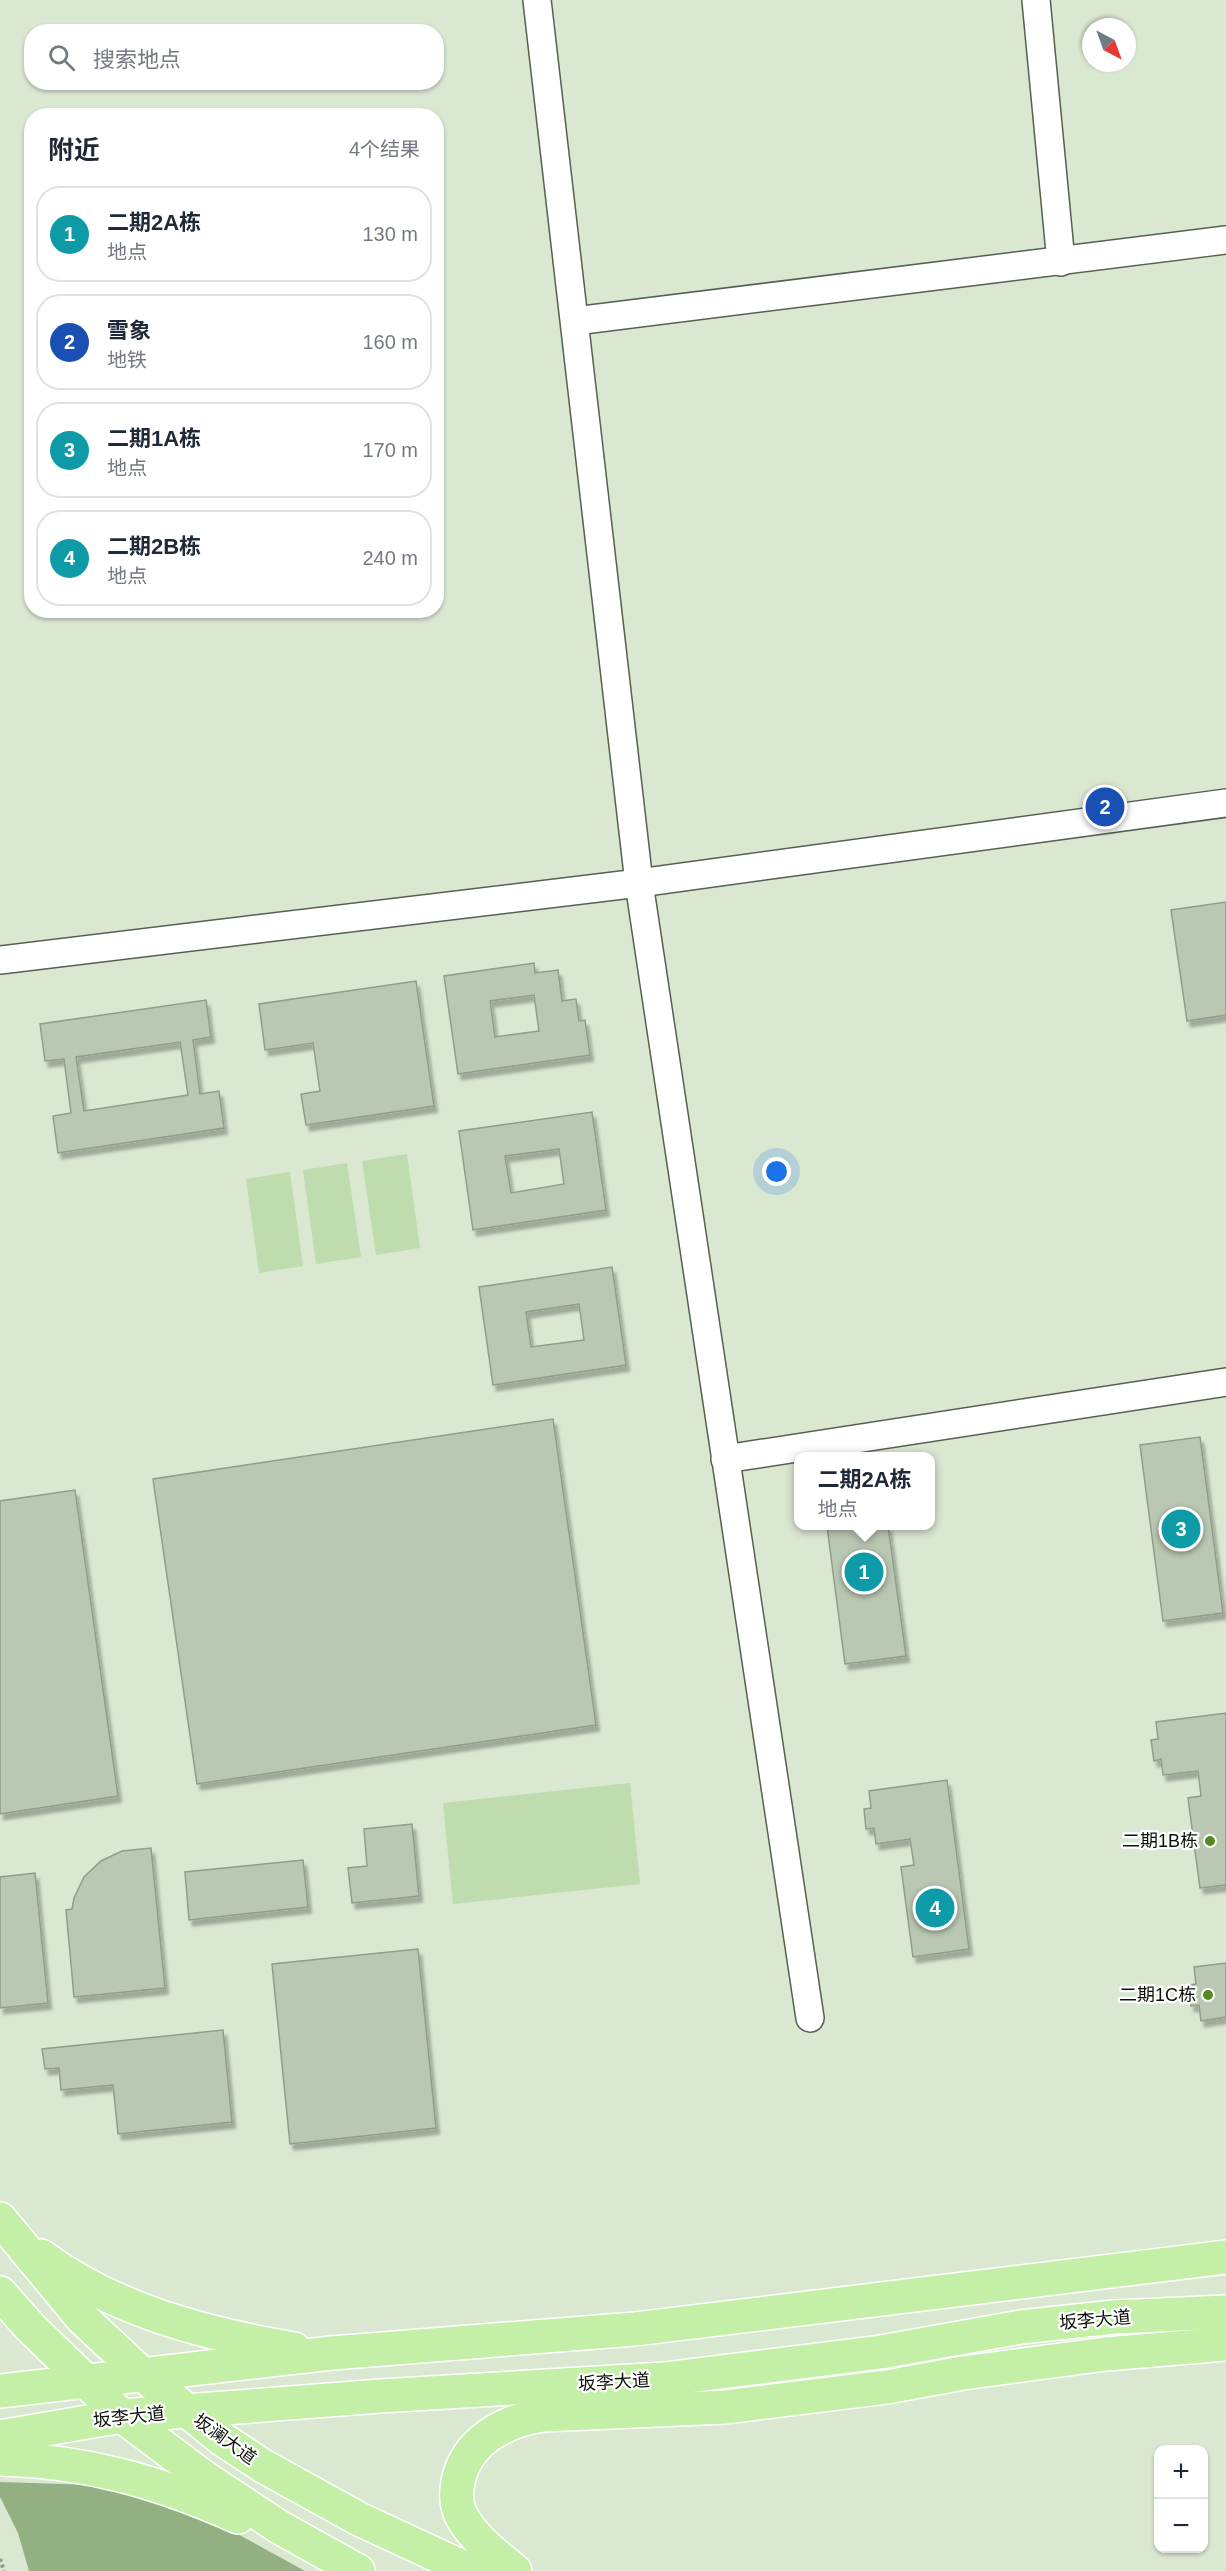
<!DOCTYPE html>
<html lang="zh">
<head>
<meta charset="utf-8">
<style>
	body { margin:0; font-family:Helvetica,"Noto Sans SC",sans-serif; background:#f2f2f3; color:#1f2937 }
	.controls { position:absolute; right:18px; bottom:18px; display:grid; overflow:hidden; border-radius:12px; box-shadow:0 2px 4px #0004 }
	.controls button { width:54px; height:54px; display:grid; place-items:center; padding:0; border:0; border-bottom:2px solid #e0e1e3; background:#fff; color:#1f2937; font:30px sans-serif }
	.compass { position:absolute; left:1082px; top:18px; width:54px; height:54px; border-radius:50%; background:#fff; box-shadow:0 2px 4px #0004; rotate:139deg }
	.you { position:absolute; left:777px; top:1172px; width:21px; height:21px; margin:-15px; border:4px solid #fff; border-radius:50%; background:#1a73e8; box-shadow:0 0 0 9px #1a73e833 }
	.badge { display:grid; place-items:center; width:39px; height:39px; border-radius:50%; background:#528a26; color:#fff; font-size:20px; font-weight:700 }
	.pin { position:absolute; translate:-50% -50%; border:3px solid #fff; box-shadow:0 2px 6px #0006 }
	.popup { position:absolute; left:794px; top:1452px; width:141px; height:78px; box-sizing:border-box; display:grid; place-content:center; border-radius:12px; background:#fff; filter:drop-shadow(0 2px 4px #0005); font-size:20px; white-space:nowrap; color:#747a83 }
	.popup b { font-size:22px; color:#1f2937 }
	.popup::after { content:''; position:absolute; left:50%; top:100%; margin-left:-12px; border:12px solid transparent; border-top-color:#fff }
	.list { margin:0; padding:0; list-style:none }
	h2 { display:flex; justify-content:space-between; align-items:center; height:78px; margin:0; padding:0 24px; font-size:26px }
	h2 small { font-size:20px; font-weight:400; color:#747a83 }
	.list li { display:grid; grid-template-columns:39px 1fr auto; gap:18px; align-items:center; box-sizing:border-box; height:96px; margin:0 12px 12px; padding:0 12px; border:2px solid #e0e1e3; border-radius:24px }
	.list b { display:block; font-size:22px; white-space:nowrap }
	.list p { margin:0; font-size:20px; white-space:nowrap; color:#747a83 }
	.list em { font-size:20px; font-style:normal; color:#747a83 }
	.icon { flex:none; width:33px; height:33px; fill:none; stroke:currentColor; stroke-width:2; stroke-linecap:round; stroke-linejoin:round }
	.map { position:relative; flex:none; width:1226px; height:2571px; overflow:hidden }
	.search { position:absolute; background:#fff; box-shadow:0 2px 4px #0004; left:24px; top:24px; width:420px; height:66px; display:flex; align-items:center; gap:15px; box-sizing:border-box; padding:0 21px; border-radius:24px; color:#747a83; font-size:22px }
	.panel { position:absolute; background:#fff; box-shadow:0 2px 4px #0004; left:24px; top:108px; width:420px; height:510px; border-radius:24px }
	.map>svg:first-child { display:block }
	.green { fill:#bedcae }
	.forest { fill:#93b083 }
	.building { fill:#bac8b3; stroke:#909d88; stroke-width:1.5; fill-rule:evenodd; filter:url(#shadow) }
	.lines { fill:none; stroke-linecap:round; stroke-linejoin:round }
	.minor-casing { stroke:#55614e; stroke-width:30 }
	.major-casing { stroke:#fff; stroke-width:36 }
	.path { stroke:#919c8b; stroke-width:4; stroke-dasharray:3 3; stroke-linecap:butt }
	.minor { stroke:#fff; stroke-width:27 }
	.major { stroke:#c4efa7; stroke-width:33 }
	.poi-dot { fill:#528a26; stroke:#fff; stroke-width:2 }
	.labels { text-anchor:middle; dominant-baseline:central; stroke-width:4.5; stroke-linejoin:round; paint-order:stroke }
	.poi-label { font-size:18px; fill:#0a0f08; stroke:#fff; text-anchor:end }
	.street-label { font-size:18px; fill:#0a0f08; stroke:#fff }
</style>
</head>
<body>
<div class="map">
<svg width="1226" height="2571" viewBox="0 0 1226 2571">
	<defs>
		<filter id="shadow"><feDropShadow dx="3.5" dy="6" stdDeviation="1.5" flood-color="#0004"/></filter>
	</defs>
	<rect width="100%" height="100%" fill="#dae8d2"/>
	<g class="green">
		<path d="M407 1154 420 1248 376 1255 362 1161Z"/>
		<path d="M347 1163 361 1257 316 1264 303 1170Z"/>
		<path d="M290 1172 303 1266 259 1273 246 1179Z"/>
		<path d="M630 1783 640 1884 453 1904 443 1803Z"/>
	</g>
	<path class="forest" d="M0 2482 124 2486 205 2516 305 2571H29L18 2533 0 2497Z"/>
	<g class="building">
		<path d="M1226 902V1015L1187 1021 1171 910Z"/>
		<path d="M534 963 535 973 558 970 562 1001 576 999 579 1021 585 1020 590 1055 458 1074 444 976ZM534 995 539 1031 495 1037 490 1001Z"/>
		<path d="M416 981 434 1106 306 1125 301 1094 320 1091 313 1043 265 1050 259 1004Z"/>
		<path d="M206 1000 211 1037 193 1040 200 1094 219 1091 224 1128 58 1153 53 1116 71 1113 64 1059 45 1061 40 1024ZM180 1042 188 1095 84 1111 76 1057Z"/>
		<path d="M592 1112 606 1210 473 1230 459 1131ZM559 1149 564 1184 511 1193 505 1156Z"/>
		<path d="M612 1267 626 1365 493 1385 479 1287ZM579 1304 584 1340 531 1347 526 1312Z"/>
		<path d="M553 1419 596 1725 197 1784 153 1479Z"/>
		<path d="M1200 1437 1223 1613 1163 1621 1140 1445Z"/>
		<path d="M75 1490 118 1796 0 1814V1501Z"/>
		<path d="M827 1526H888L906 1656 845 1664Z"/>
		<path d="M1226 1713V1885L1200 1888 1188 1798 1201 1796 1198 1771 1163 1775 1161 1759 1154 1761 1151 1740 1158 1739 1156 1722Z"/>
		<path d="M947 1780 969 1949 913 1957 901 1867 914 1865 910 1839 876 1844 874 1828 866 1829 864 1809 871 1808 869 1791Z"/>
		<path d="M412 1824 419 1896 352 1903 348 1868 367 1866 364 1829Z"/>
		<path d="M151 1848 165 1988 74 1997 66 1910 72 1909 74 1898 84 1877 101 1861 122 1851Z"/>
		<path d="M303 1860 308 1907 189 1920 185 1872Z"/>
		<path d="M35 1873 48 2003 0 2008V1877Z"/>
		<path d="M418 1949 436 2128 290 2144 272 1964Z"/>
		<path d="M1226 1963V2017L1201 2021 1199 2005 1191 2006 1189 1985 1196 1984 1194 1967Z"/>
		<path d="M223 2030 232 2122 118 2134 113 2085 61 2090 59 2068 45 2069 42 2049Z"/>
	</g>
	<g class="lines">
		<defs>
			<g id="minor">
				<path d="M537 0 639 883 810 2018"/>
				<path d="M1036 0 1061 262"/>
				<path d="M575 321 1226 240"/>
				<path d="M0 960 639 883 1226 803"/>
				<path d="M725 1459 1226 1382"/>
			</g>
			<g id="major">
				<path d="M0 2219 82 2318 142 2374 222 2439 263 2466 359 2519 471 2571"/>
				<path d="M41 2256C114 2310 205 2334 294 2349"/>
				<path d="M0 2293 31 2328 122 2416 205 2478 279 2527 358 2571"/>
				<path d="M0 2391 332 2353 635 2329 1226 2257"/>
				<path d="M0 2437 122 2416 380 2396 664 2379 881 2352 1021 2327 1114 2317 1226 2312"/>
				<path d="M0 2459C87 2461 159 2482 238 2517"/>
				<path d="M515 2571C497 2556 478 2542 465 2522 457 2511 455 2496 458 2482 466 2441 504 2421 543 2415L725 2407 887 2387 963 2373 1106 2354 1226 2344"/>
			</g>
		</defs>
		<use href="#minor" class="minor-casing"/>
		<use href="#major" class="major-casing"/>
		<path class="path" d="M0 2559 4 2571"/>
		<use href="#minor" class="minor"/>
		<use href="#major" class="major"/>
	</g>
	<g class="poi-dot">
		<circle cx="1210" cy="1841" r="6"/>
		<circle cx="1208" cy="1995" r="6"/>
	</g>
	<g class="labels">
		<g class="poi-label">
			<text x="1198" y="1841">二期1B栋</text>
			<text x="1196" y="1995">二期1C栋</text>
		</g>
		<g class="street-label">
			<text transform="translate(1095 2320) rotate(-5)">坂李大道</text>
			<text transform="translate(614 2382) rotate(-3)">坂李大道</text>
			<text transform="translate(129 2417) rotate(-6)">坂李大道</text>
			<text transform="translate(225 2439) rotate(36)">坂澜大道</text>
		</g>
	</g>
</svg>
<div class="controls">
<button>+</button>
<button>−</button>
</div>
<svg class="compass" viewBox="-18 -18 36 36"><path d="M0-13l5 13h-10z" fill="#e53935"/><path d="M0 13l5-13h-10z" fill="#747a83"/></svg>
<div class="you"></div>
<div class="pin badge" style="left:864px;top:1572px;background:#0f9aa8">1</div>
<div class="popup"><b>二期2A栋</b>地点</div>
<div class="pin badge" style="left:1105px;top:807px;background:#1a4fb4">2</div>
<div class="pin badge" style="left:1181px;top:1529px;background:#0f9aa8">3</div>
<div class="pin badge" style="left:935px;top:1908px;background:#0f9aa8">4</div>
<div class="search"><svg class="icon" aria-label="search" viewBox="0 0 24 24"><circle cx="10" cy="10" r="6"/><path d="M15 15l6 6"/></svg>搜索地点</div>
<section class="panel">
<h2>附近<small>4个结果</small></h2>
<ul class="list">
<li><span class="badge" style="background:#0f9aa8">1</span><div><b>二期2A栋</b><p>地点</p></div><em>130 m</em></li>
<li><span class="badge" style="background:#1a4fb4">2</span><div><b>雪象</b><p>地铁</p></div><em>160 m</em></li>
<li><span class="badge" style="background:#0f9aa8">3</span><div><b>二期1A栋</b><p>地点</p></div><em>170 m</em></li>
<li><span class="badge" style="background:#0f9aa8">4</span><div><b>二期2B栋</b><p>地点</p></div><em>240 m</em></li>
</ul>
</section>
</div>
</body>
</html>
